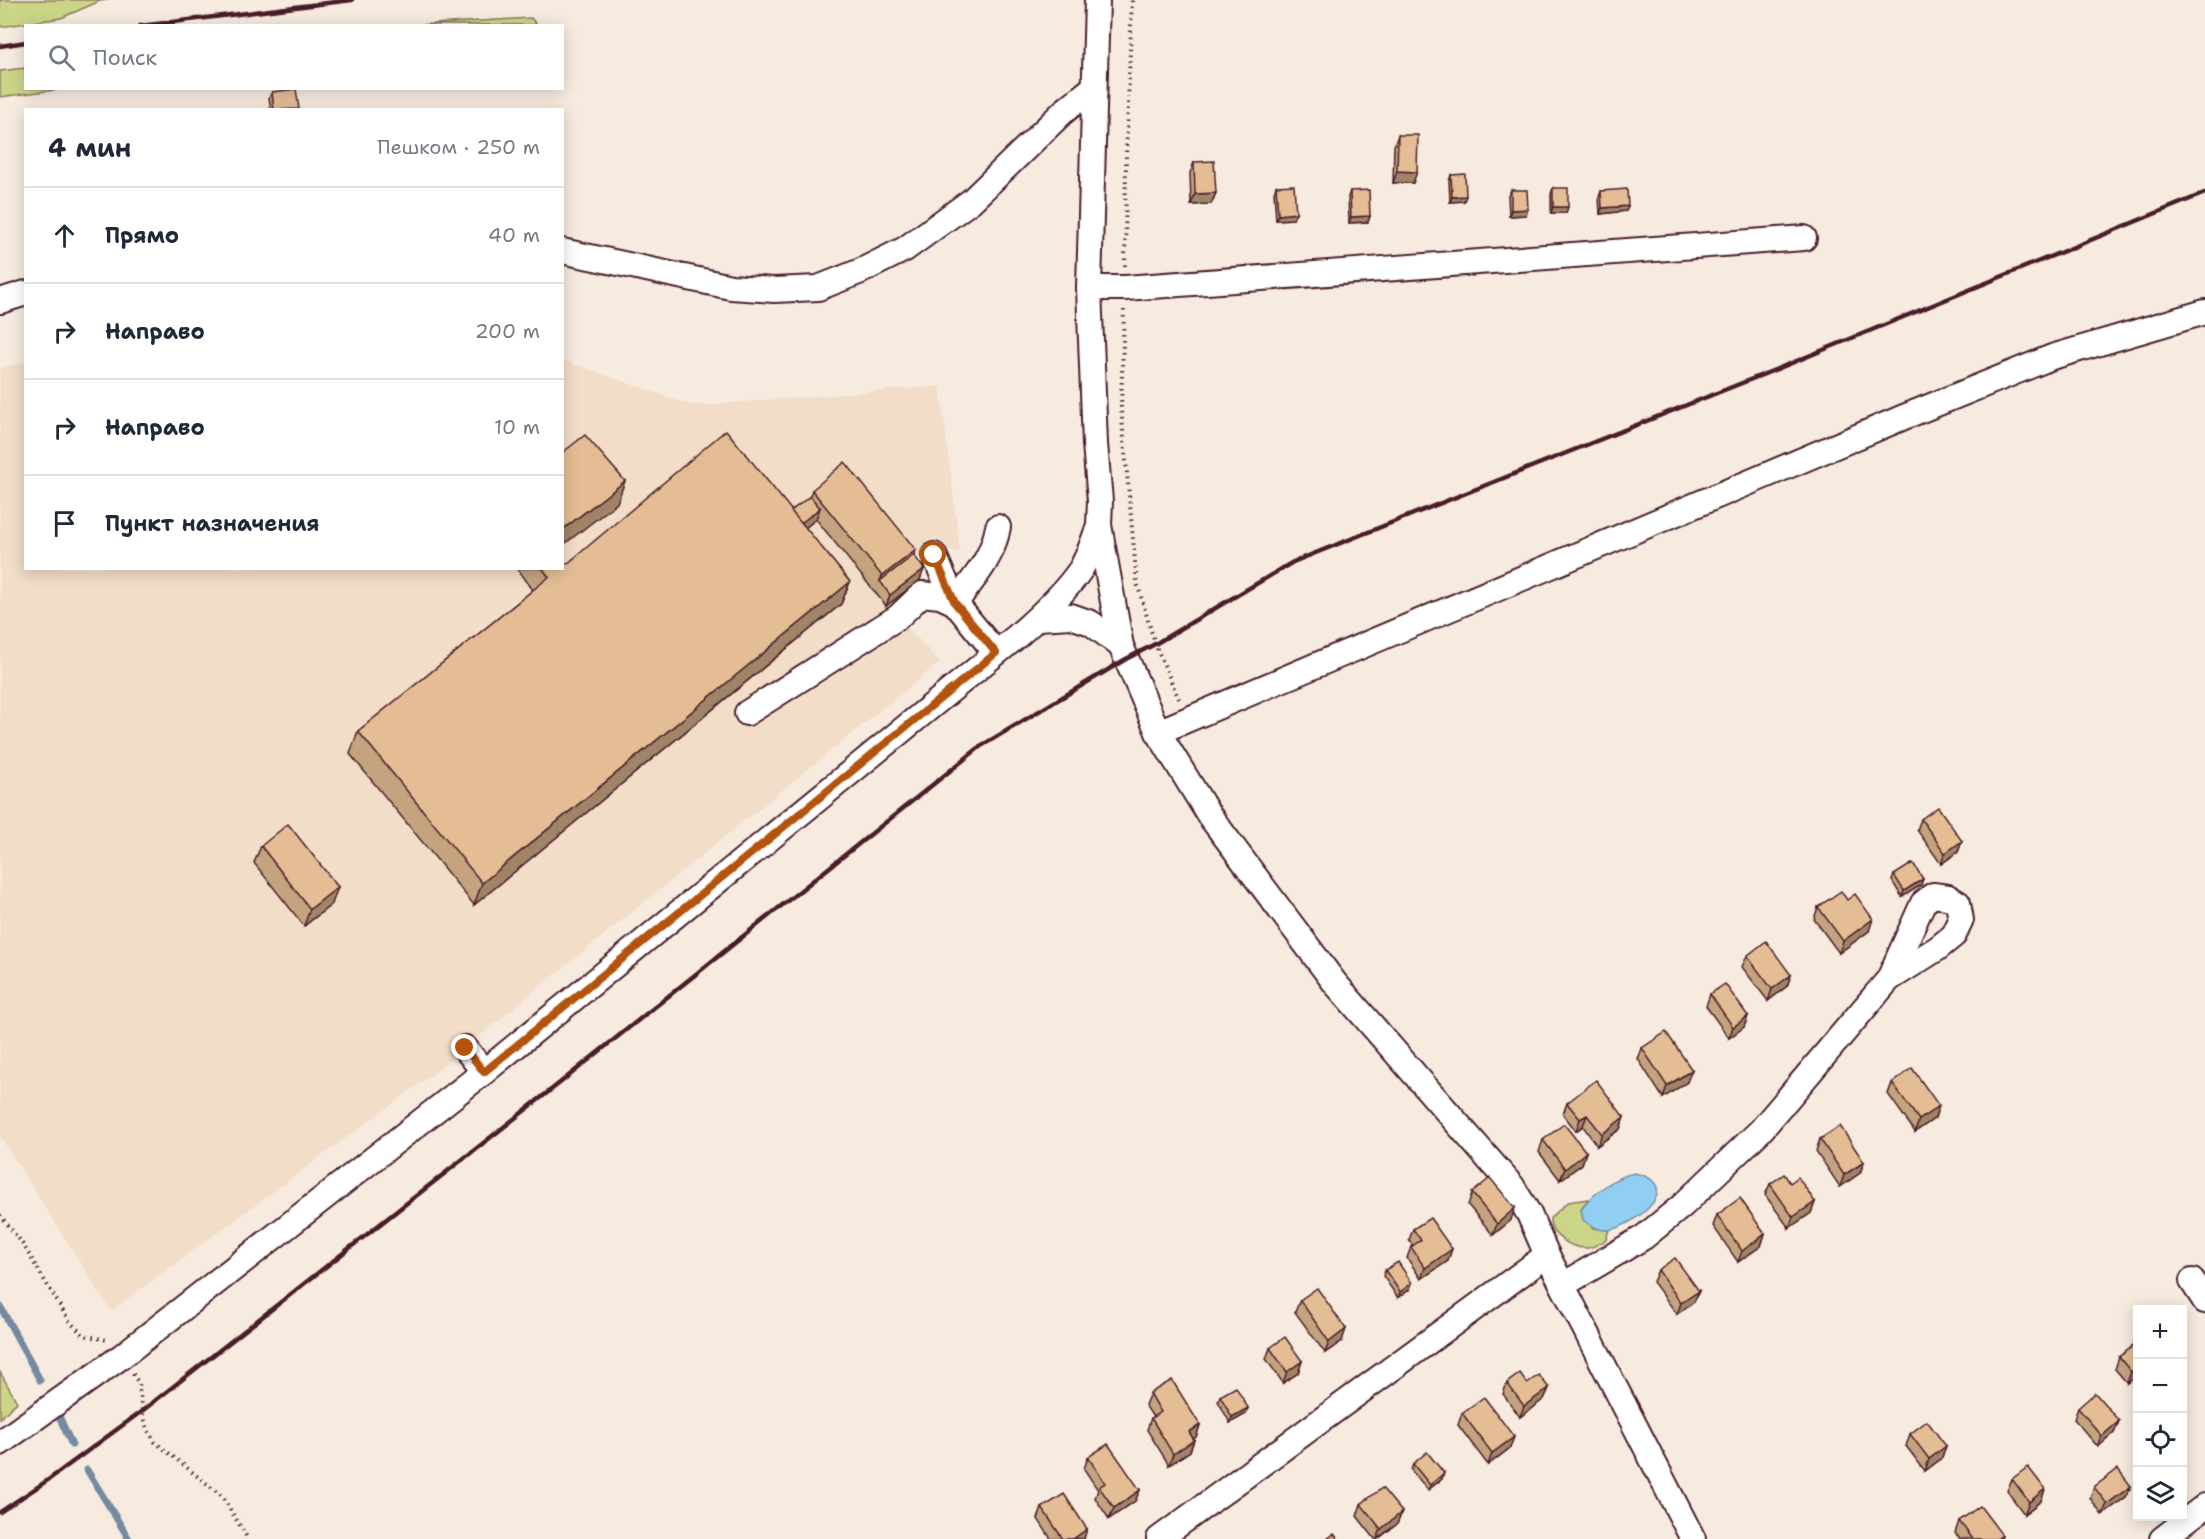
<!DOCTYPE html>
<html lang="ru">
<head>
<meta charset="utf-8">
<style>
	body { margin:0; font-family:"Shantell Sans",sans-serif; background:#f6f6f7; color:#1f2937 }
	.controls { position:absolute; right:18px; bottom:18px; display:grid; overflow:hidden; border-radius:0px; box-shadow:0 3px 15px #0003 }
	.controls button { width:54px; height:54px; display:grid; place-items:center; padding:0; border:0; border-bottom:2px solid #e0e1e3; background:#fff; color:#1f2937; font:30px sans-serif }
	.stop { position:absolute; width:18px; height:18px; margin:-14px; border:4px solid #b45309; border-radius:50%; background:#fff }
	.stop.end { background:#b45309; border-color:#fff; box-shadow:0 2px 6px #0008 }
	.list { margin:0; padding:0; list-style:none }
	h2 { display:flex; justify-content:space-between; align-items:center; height:78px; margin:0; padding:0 24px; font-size:26px }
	h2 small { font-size:20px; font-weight:400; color:#747a83 }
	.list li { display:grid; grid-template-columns:39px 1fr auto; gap:18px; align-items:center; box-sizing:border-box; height:96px; padding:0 24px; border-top:2px solid #e0e1e3 }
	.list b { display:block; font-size:22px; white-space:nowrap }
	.list em { font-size:20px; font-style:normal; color:#747a83 }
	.icon { flex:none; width:33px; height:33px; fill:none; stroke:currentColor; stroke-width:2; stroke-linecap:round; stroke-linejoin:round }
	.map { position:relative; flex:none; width:2205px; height:1539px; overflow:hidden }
	.search { position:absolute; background:#fff; box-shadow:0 3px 15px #0003; left:24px; top:24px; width:540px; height:66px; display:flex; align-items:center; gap:15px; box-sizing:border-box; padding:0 21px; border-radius:0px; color:#747a83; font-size:22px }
	.panel { position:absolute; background:#fff; box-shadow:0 3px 15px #0003; left:24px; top:108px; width:540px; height:462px; border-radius:0px }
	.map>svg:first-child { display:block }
	.built { fill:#f1ddc8 }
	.green { fill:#cad588; stroke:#8a7a5a; stroke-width:1.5 }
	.water { fill:#90cff1; stroke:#7489a2; stroke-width:1.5 }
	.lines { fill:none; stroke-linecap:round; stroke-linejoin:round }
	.stream { stroke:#7489a2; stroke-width:7 }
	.minor-casing { stroke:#4a1f2b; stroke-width:28 }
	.path { stroke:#4a1f2b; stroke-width:4; stroke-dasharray:1.5 4.5; stroke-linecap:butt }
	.minor { stroke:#fff; stroke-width:24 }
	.rail { stroke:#4a1f2b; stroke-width:4.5 }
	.wall { fill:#c4a37f; stroke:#4a1f2b; stroke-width:1.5 }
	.shaded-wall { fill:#a08468; stroke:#4a1f2b; stroke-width:1.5 }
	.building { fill:#e4bd94; stroke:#4a1f2b; stroke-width:1.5 }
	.route { stroke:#b45309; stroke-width:8 }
</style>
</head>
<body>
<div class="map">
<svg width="2205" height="1539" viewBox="0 0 2205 1539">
	<rect width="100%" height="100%" fill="#f7ebdf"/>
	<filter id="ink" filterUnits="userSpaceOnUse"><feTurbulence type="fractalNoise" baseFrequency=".0167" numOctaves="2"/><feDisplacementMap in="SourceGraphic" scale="12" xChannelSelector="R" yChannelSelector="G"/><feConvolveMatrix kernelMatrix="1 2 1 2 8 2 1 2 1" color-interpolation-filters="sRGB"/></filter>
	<g filter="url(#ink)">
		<path class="built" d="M563 360 693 406 940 386 960 551 917 557 909 564 921 580 888 607 940 662 429 1077 111 1311 0 1136V368L25 362 26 568H562Z"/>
		<g class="green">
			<path d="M0 0H108L100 1 61 18 0 27Z"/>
			<path d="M531 18 537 25H417Z"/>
			<path d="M25 68 26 88 63 89 0 97V71Z"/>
			<path d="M1588 1199 1581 1210 1593 1228 1609 1230 1606 1240C1600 1243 1594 1247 1588 1248 1572 1249 1549 1236 1550 1218L1568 1202Z"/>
			<path d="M0 1372 17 1402 0 1418Z"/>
		</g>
		<path class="water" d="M1635 1173C1687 1185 1636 1225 1609 1230 1599 1231 1591 1226 1583 1220L1581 1210C1593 1193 1615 1176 1635 1173Z"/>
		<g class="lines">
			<g class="stream">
				<path d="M0 1306 40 1380"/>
				<path d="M58 1414 72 1445"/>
				<path d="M87 1470 129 1539"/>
			</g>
			<defs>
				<g id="minor">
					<path d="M1097 0 1089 288 1095 444 1100 501 1099 525 1121 646 1158 732 1209 815 1335 983 1512 1186 1529 1214 1547 1255 1693 1539"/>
					<path d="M562 251 731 287 774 290 818 288 861 271 905 249 971 201 1063 112 1094 87"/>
					<path d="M1089 288H1125L1804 238"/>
					<path d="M0 301 26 293"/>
					<path d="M934 555 955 603C974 578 992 560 998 527"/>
					<path d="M1038 618 1071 616 1091 623 1121 646"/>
					<path d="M747 713 898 617 922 594 940 596 955 603 996 653"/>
					<path d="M1158 732 1904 417 2052 357 2205 312"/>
					<path d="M465 1048 484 1072"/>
					<path d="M2192 1281 2205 1301"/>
					<path d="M1563 1285 1644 1237 1682 1206 1761 1130 1889 979 1938 948 1954 935 1961 920 1958 903 1948 897 1933 895 1923 903 1889 979"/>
					<path d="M0 1443 122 1356 484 1072 1016 637C1039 617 1064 594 1081 569 1089 555 1094 540 1099 525"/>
					<path d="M1159 1539 1547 1255"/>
					<path d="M2162 1539 2205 1506"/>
				</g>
			</defs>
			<use href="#minor" class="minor-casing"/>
			<g class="path">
				<path d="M1125 266 1126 155 1132 0"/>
				<path d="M1124 310 1121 407 1137 583 1155 644 1179 699"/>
				<path d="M0 1215 22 1243 69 1321 83 1335 107 1340"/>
				<path d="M133 1374 139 1384 142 1411 147 1429 155 1442 222 1496 248 1539"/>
			</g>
			<use href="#minor" class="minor"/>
			<g class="rail">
				<path d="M140 26 352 0"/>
				<path d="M0 46 26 42"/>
				<path d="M0 1512 48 1480 142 1411 561 1082 981 746 1126 659 1155 644 1293 562 1777 369 2205 193"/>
			</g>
		</g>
		<g class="wall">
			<path d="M272 92 299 110H271L269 98Z"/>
			<path d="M1398 135 1413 183H1393L1394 146Z"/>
			<path d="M1194 162 1216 193 1211 204 1191 205 1190 173Z"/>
			<path d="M1451 175 1464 201 1450 202 1449 181Z"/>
			<path d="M1276 186 1293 219 1276 220 1274 192Z"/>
			<path d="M1553 188 1566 213H1551V194Z"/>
			<path d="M1511 190 1526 215 1509 216 1508 196Z"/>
			<path d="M1350 191 1370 216 1368 222 1349 223 1348 197Z"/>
			<path d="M1601 191 1628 206 1626 211 1600 214 1599 197Z"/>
			<path d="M812 490 916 550 914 555 920 580 886 606 816 519 805 528 850 582 841 604 474 905 350 754 358 731 533 590 517 568H562L567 564 791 511 810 496Z"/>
			<path d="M1921 819 1962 841 1958 852 1941 864 1917 830Z"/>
			<path d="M261 846 332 904 304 926 254 863Z"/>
			<path d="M1894 875 1921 885 1902 897 1892 881Z"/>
			<path d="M1818 907 1869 931 1839 953 1814 919Z"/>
			<path d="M1747 956 1791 975 1787 986 1768 1001 1742 967Z"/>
			<path d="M1710 994 1748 1016 1744 1027 1729 1038 1706 1006Z"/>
			<path d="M1642 1048 1687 1082 1663 1098 1638 1059Z"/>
			<path d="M1892 1083 1935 1118 1915 1132 1888 1094Z"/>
			<path d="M1567 1103 1624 1117 1620 1129 1597 1146 1583 1126 1576 1131 1563 1114Z"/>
			<path d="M1820 1139 1864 1162 1860 1173 1840 1187 1816 1151Z"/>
			<path d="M1543 1140 1586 1152 1582 1164 1560 1180 1539 1152Z"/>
			<path d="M1770 1184 1815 1202 1811 1213 1789 1228 1765 1195Z"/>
			<path d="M1472 1193 1511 1220 1493 1235 1468 1205Z"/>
			<path d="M1717 1215 1765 1234 1761 1246 1738 1262 1713 1226Z"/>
			<path d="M1413 1229 1448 1261 1421 1279 1407 1258 1411 1247 1413 1246 1409 1240Z"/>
			<path d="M1385 1270 1410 1289 1398 1298 1383 1276Z"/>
			<path d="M1658 1270 1699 1291 1694 1302 1677 1314 1653 1282Z"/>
			<path d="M1300 1300 1342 1341 1325 1353 1295 1312Z"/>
			<path d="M1270 1348 1302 1361 1298 1373 1283 1383 1266 1359Z"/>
			<path d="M2119 1357 2138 1375 2127 1383 2115 1369Z"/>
			<path d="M1507 1383H1527L1549 1388 1544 1399 1520 1417 1503 1394Z"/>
			<path d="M1150 1393 1200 1425 1196 1437 1193 1438 1194 1440 1190 1451 1169 1465 1147 1430 1151 1418 1153 1417 1145 1405Z"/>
			<path d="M1220 1396 1246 1414 1230 1423 1218 1401Z"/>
			<path d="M2078 1408 2119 1421 2114 1433 2098 1447 2074 1419Z"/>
			<path d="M1462 1413 1510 1448 1488 1465 1458 1425Z"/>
			<path d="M1910 1434 1946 1446 1942 1458 1925 1471 1906 1446Z"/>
			<path d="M1088 1457 1140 1490 1135 1501 1109 1519 1095 1498 1098 1490 1084 1469Z"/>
			<path d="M1413 1464 1442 1479 1428 1490 1411 1470Z"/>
			<path d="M2012 1479 2045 1489 2041 1501 2024 1514 2007 1491Z"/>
			<path d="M2131 1486 2126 1497 2102 1515 2090 1498 2094 1487Z"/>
			<path d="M1361 1504 1402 1512 1397 1524 1378 1539H1375L1357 1516Z"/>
			<path d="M1042 1508 1084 1539H1051L1038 1519Z"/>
			<path d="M1959 1521 2002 1535 2000 1539H1960L1955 1533Z"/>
		</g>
		<g class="shaded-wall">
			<path d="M1397 171 1417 172 1413 183H1393Z"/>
			<path d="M1216 193 1211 204 1191 205 1195 194Z"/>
			<path d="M1466 196 1464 201 1450 202 1452 197Z"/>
			<path d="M1628 206 1626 211 1600 214 1602 208Z"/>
			<path d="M1553 207H1568L1566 213H1551Z"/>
			<path d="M1528 209 1526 215 1509 216 1511 210Z"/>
			<path d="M1296 213 1293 219 1276 220 1278 215Z"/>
			<path d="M1370 216 1368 222 1349 223 1351 217Z"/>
			<path d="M625 481 617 503 562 546V530Z"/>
			<path d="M820 508 816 519 789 541 793 529Z"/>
			<path d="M916 550 909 567 880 581 882 576Z"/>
			<path d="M924 569 920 580 886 606 890 595Z"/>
			<path d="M850 582 841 604 474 905 482 883Z"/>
			<path d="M1962 841 1958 852 1941 864 1945 853Z"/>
			<path d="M1923 879 1921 885 1902 897 1904 891Z"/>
			<path d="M338 887 332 904 304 926 310 909Z"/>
			<path d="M1873 919 1869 931 1839 953 1843 941Z"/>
			<path d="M1791 975 1787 986 1768 1001 1772 989Z"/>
			<path d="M1748 1016 1744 1027 1729 1038 1733 1027Z"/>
			<path d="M1692 1070 1687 1082 1663 1098 1667 1086Z"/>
			<path d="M1939 1106 1935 1118 1915 1132 1919 1120Z"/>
			<path d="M1587 1115 1583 1126 1576 1131 1580 1119Z"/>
			<path d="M1624 1117 1620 1129 1597 1146 1602 1134Z"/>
			<path d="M1586 1152 1582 1164 1560 1180 1565 1169Z"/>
			<path d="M1864 1162 1860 1173 1840 1187 1844 1175Z"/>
			<path d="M1815 1202 1811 1213 1789 1228 1793 1217Z"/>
			<path d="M1515 1208 1511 1220 1493 1235 1497 1224Z"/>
			<path d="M1765 1234 1761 1246 1738 1262 1742 1251Z"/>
			<path d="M1452 1249 1448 1261 1421 1279 1425 1268Z"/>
			<path d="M1412 1283 1410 1289 1398 1298 1400 1292Z"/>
			<path d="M1699 1291 1694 1302 1677 1314 1681 1303Z"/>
			<path d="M1346 1329 1342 1341 1325 1353 1329 1342Z"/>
			<path d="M1302 1361 1298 1373 1283 1383 1287 1372Z"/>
			<path d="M2138 1367V1375L2127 1383 2131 1372Z"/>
			<path d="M1549 1388 1544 1399 1520 1417 1524 1406Z"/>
			<path d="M1248 1408 1246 1414 1230 1423 1232 1417Z"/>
			<path d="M2119 1421 2114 1433 2098 1447 2102 1436Z"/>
			<path d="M1200 1425 1196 1437 1185 1443 1189 1432Z"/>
			<path d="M1514 1437 1510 1448 1488 1465 1492 1453Z"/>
			<path d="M1194 1440 1190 1451 1169 1465 1173 1454Z"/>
			<path d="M1946 1446 1942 1458 1925 1471 1929 1459Z"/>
			<path d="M1444 1473 1442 1479 1428 1490 1430 1485Z"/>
			<path d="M2131 1486 2126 1497 2102 1515 2107 1504Z"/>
			<path d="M2045 1489 2041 1501 2024 1514 2029 1502Z"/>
			<path d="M1140 1490 1135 1501 1109 1519 1114 1508Z"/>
			<path d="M1402 1512 1397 1524 1377 1539 1381 1529Z"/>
			<path d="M1087 1529 1084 1539H1073Z"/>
		</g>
		<g class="building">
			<path d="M296 89 299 109 274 110 272 92Z"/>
			<path d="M1398 135H1418L1417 172 1397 171Z"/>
			<path d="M1214 161 1216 193 1195 194 1194 162Z"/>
			<path d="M1465 174 1466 196 1452 197 1451 175Z"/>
			<path d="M1294 185 1296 213 1278 215 1276 186Z"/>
			<rect x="1553" y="188" width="15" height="19"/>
			<path d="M1627 189 1628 206 1602 208 1601 191Z"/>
			<path d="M1369 190 1370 216 1351 217 1350 191Z"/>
			<path d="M1511 190H1527L1528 209 1511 210Z"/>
			<path d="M726 430 850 582 482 883 358 731 549 577 542 568H562V559L567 564Z"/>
			<path d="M585 435 625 481 562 530V453Z"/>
			<path d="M845 462 916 550 882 576 812 490Z"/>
			<path d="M810 496 820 508 801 523 791 511Z"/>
			<path d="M914 555 924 569 890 595 880 581Z"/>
			<path d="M1938 807 1962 841 1945 853 1921 819Z"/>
			<path d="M288 824 338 887 310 909 261 846Z"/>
			<path d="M1913 863 1923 879 1904 891 1894 875Z"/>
			<path d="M1841 891 1847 900 1855 894 1873 919 1843 941 1818 907Z"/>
			<path d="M1766 941 1791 975 1772 989 1747 956Z"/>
			<path d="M1725 984 1748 1016 1733 1027 1710 994Z"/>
			<path d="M1666 1032 1692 1070 1667 1086 1642 1048Z"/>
			<path d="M1912 1068 1939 1106 1919 1120 1892 1083Z"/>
			<path d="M1596 1080 1624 1117 1602 1134 1587 1115 1580 1119 1567 1103Z"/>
			<path d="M1564 1124 1586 1152 1565 1169 1543 1140Z"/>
			<path d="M1840 1126 1864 1162 1844 1175 1820 1139Z"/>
			<path d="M1784 1174 1790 1183 1798 1177 1815 1202 1793 1217 1770 1184Z"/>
			<path d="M1490 1178 1515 1208 1497 1224 1472 1193Z"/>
			<path d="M1740 1198 1765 1234 1742 1251 1717 1215Z"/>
			<path d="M1430 1218 1452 1249 1425 1268 1411 1247 1421 1240 1413 1229Z"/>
			<path d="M1675 1258 1699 1291 1681 1303 1658 1270Z"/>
			<path d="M1398 1262 1412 1283 1400 1292 1385 1270Z"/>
			<path d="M1317 1288 1346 1329 1329 1342 1300 1300Z"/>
			<path d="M1285 1337 1302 1361 1287 1372 1270 1348Z"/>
			<path d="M2138 1342V1367L2131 1372 2119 1357Z"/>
			<path d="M1520 1373 1527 1383 1539 1375 1549 1388 1524 1406 1507 1383Z"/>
			<path d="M1172 1380 1200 1425 1189 1432 1194 1440 1173 1454 1151 1418 1161 1412 1150 1393Z"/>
			<path d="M1236 1387 1248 1408 1232 1417 1220 1396Z"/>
			<path d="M2095 1393 2119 1421 2102 1436 2078 1408Z"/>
			<path d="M1484 1397 1514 1437 1492 1453 1462 1413Z"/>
			<path d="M1927 1421 1946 1446 1929 1459 1910 1434Z"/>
			<path d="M1108 1444 1140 1490 1114 1508 1099 1487 1105 1483 1088 1457Z"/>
			<path d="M1427 1452 1444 1473 1430 1485 1413 1464Z"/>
			<path d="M2028 1467 2045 1489 2029 1502 2012 1479Z"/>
			<path d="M2118 1469 2131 1486 2107 1504 2094 1487Z"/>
			<path d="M1382 1488 1402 1512 1381 1529 1361 1504Z"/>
			<path d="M1064 1494 1087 1529 1073 1539H1063L1042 1508Z"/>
			<path d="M1980 1506 2002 1535 1997 1539H1973L1959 1521Z"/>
			<path d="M1334 1534 1338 1539H1327Z"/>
		</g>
	</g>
	<g class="lines" filter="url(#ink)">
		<path class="route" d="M465 1048 484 1072 996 653 955 603 934 555"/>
	</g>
</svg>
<div class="controls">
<button>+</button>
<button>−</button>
<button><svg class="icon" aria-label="locate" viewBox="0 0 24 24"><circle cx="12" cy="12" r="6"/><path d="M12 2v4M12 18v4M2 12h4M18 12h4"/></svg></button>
<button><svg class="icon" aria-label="layers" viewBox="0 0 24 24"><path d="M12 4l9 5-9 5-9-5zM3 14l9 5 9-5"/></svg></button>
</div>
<div class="stop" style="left:934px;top:555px"></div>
<div class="stop end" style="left:465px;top:1048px"></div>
<div class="search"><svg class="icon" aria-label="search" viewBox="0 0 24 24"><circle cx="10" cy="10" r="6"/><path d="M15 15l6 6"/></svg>Поиск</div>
<section class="panel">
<h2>4 мин<small>Пешком · 250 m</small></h2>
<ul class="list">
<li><svg class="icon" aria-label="ahead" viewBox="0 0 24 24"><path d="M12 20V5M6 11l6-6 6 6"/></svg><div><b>Прямо</b></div><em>40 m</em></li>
<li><svg class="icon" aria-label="right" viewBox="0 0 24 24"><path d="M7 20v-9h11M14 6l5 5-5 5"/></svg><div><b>Направо</b></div><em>200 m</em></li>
<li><svg class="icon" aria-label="right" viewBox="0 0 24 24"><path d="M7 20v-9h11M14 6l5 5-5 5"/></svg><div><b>Направо</b></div><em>10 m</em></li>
<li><svg class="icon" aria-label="arrive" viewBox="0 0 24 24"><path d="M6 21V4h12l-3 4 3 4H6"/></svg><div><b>Пункт назначения</b></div></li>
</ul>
</section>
</div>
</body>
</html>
